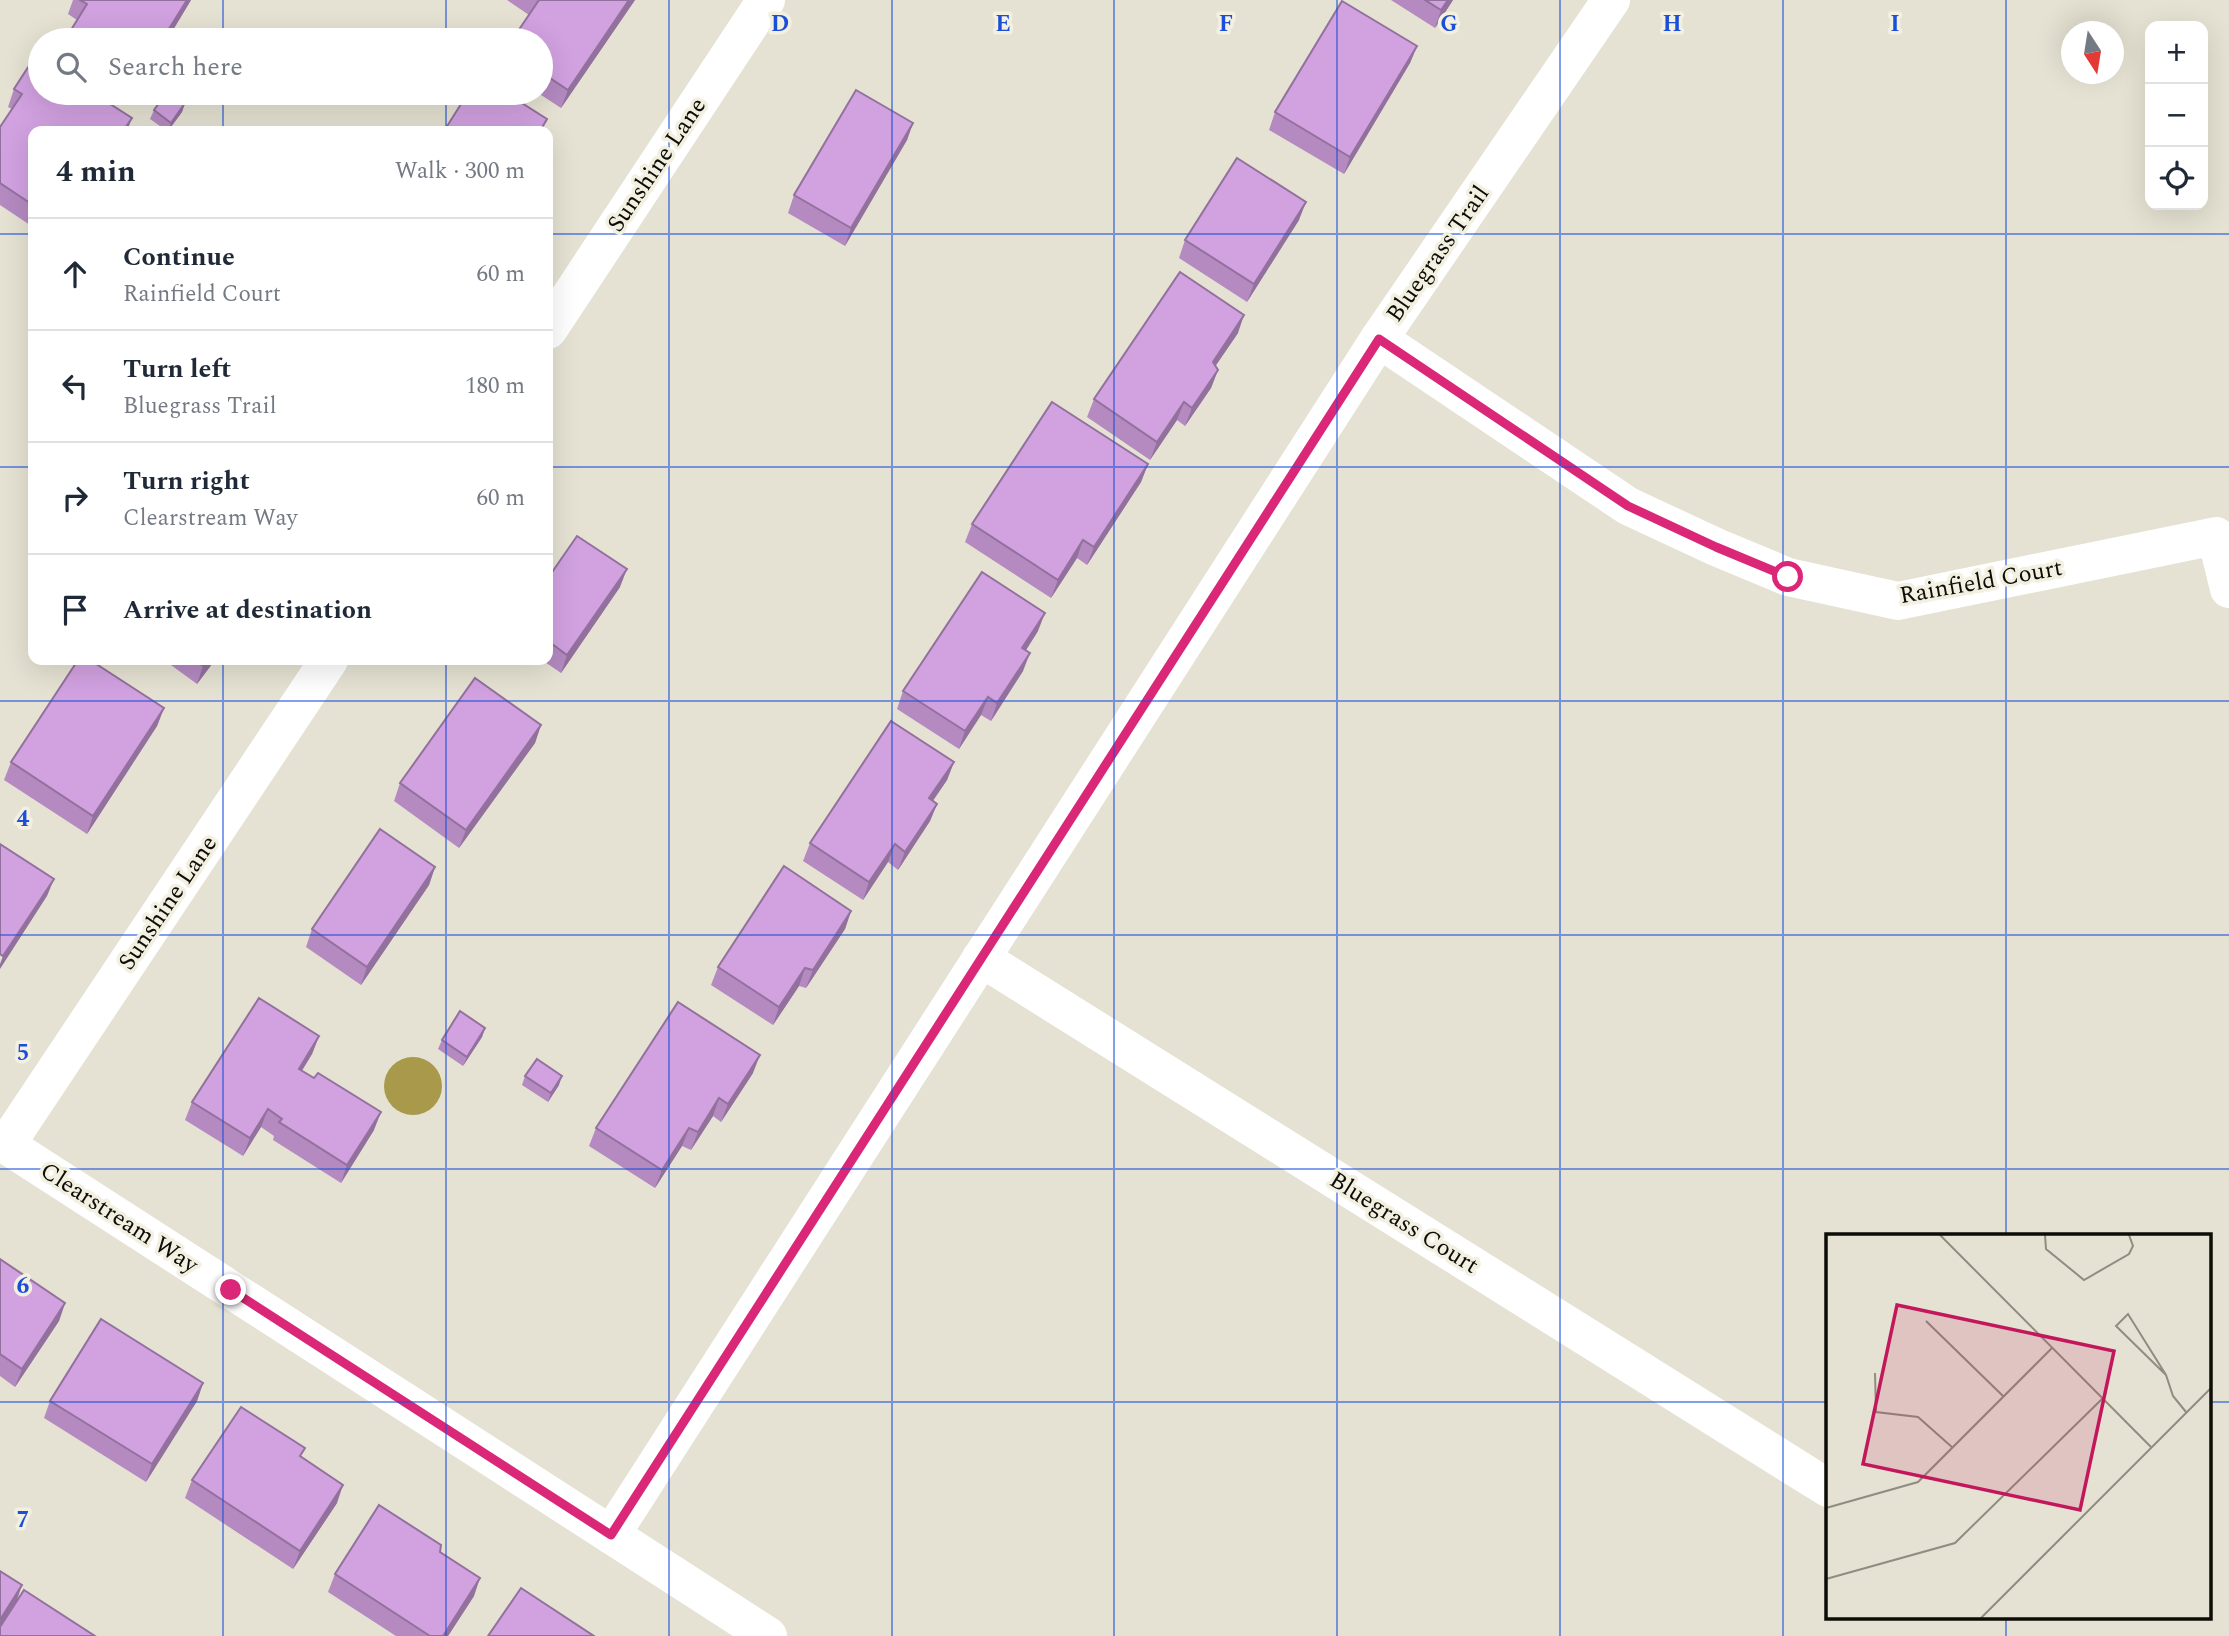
<!DOCTYPE html>
<html lang="en">
<head>
<meta charset="utf-8">
<style>
	body { margin:0; font-family:Spectral,serif; background:#f6f6f7; color:#1f2937 }
	.controls { position:absolute; right:21px; top:21px; display:grid; overflow:hidden; border-radius:14px; box-shadow:0 7px 28px #0002 }
	.controls button { width:63px; height:63px; display:grid; place-items:center; padding:0; border:0; border-bottom:2px solid #e0e1e3; background:#fff; color:#1f2937; font:35px sans-serif }
	.compass { position:absolute; left:2061px; top:21px; width:63px; height:63px; border-radius:50%; background:#fff; box-shadow:0 7px 28px #0002; rotate:168deg }
	.stop { position:absolute; width:21px; height:21px; margin:-16px; border:5px solid #db2777; border-radius:50%; background:#fff }
	.stop.end { background:#db2777; border-color:#fff; box-shadow:0 2px 7px #0008 }
	.list { margin:0; padding:0; list-style:none }
	h2 { display:flex; justify-content:space-between; align-items:center; height:91px; margin:0; padding:0 28px; font-size:30px }
	h2 small { font-size:23px; font-weight:400; color:#747a83 }
	.list li { display:grid; grid-template-columns:46px 1fr auto; gap:21px; align-items:center; box-sizing:border-box; height:112px; padding:0 28px; border-top:2px solid #e0e1e3 }
	.list b { display:block; font-size:26px; white-space:nowrap }
	.list p { margin:0; font-size:23px; white-space:nowrap; color:#747a83 }
	.list em { font-size:23px; font-style:normal; color:#747a83 }
	.icon { flex:none; width:38px; height:38px; fill:none; stroke:currentColor; stroke-width:2; stroke-linecap:round; stroke-linejoin:round }
	.map { position:relative; flex:none; width:2229px; height:1636px; overflow:hidden }
	.search { position:absolute; background:#fff; box-shadow:0 7px 28px #0002; left:28px; top:28px; width:525px; height:77px; display:flex; align-items:center; gap:18px; box-sizing:border-box; padding:0 24px; border-radius:38px; color:#747a83; font-size:26px }
	.panel { position:absolute; background:#fff; box-shadow:0 7px 28px #0002; left:28px; top:126px; width:525px; height:539px; border-radius:14px }
	.map>svg:first-child { display:block }
	.water { fill:#a8994b }
	.lines { fill:none; stroke-linecap:round; stroke-linejoin:round }
	.minor { stroke:#fff; stroke-width:38 }
	.wall { fill:#b48ac1 }
	.shaded-wall { fill:#92719d }
	.building { fill:#d1a1e0; stroke:#92719d; stroke-width:2 }
	.route { stroke:#db2777; stroke-width:9 }
	.grid { fill:none; stroke:#1d4ed8; stroke-width:2; stroke-opacity:0.55 }
	.labels { text-anchor:middle; dominant-baseline:central; stroke-width:7; stroke-linejoin:round; paint-order:stroke }
	.street-label { font-size:24px; fill:#0d0c07; stroke:#f2f0e0 }
	.inset-road { fill:none; stroke:#8f8c81; stroke-width:2 }
	.view { fill:#c2185b; fill-opacity:0.15; stroke:#c2185b; stroke-width:3.5 }
	.inset-edge { fill:none; stroke:#0d0c07; stroke-width:3.5 }
	.grid-label { font-size:23px; text-anchor:middle; font-weight:bold; fill:#1d4ed8; stroke:#f2f0e0; stroke-width:7; stroke-linejoin:round; paint-order:stroke }
</style>
</head>
<body>
<div class="map">
<svg width="2229" height="1636" viewBox="0 0 2229 1636">
	<rect width="100%" height="100%" fill="#e5e2d3"/>
	<circle class="water" cx="413" cy="1086" r="29"/>
	<g class="lines">
		<g class="minor">
			<path d="M548 330 766 0"/>
			<path d="M1379 339 1628 506 1716 547 1788 577 1898 601 2216 536 2229 589"/>
			<path d="M981 958 1828 1488"/>
			<path d="M0 1141 768 1636"/>
			<path d="M6 1145 329 660"/>
			<path d="M611 1535 1379 339 1611 0"/>
		</g>
	</g>
	<g class="wall">
		<path d="M73 0H191L167 40H65L77 20 68 14Z"/>
		<path d="M507 0H635L561 108 538 93H541V40L529 15Z"/>
		<path d="M1391 0H1453L1435 28Z"/>
		<path d="M1417 46 1410 63 1344 174 1269 130 1275 112Z"/>
		<path d="M36 55 33 131V227L0 205V127L12 109 8 107 14 89Z"/>
		<path d="M119 93H134L130 100Z"/>
		<path d="M185 103 182 112 168 131H167L150 119 154 110Z"/>
		<path d="M913 123 907 140 845 246 788 213 794 195Z"/>
		<path d="M1299 220 1247 302 1179 258 1185 240Z"/>
		<path d="M1238 333 1215 366 1218 370 1211 388 1185 426 1177 420 1150 460 1087 417 1094 399Z"/>
		<path d="M1148 464 1141 482 1087 565 1077 558 1051 598 965 542 972 524Z"/>
		<path d="M548 578 620 587 561 673 542 660H548Z"/>
		<path d="M1038 631 1026 650 1023 671 991 721 981 715 959 749 897 709 903 691Z"/>
		<path d="M164 660H215L197 684Z"/>
		<path d="M164 708 157 726 87 834 4 780 11 762Z"/>
		<path d="M541 725 535 743 459 848 394 801 400 783Z"/>
		<path d="M954 762 947 780 933 801 937 804 930 821 898 870 888 862 863 900 803 861 810 843Z"/>
		<path d="M435 867 429 885 361 985 306 947 312 929Z"/>
		<path d="M851 911 845 929 806 988 799 986 773 1025 711 985 718 967Z"/>
		<path d="M485 1028 482 1037 463 1066 438 1049 442 1040Z"/>
		<path d="M319 1036 312 1054 302 1071 374 1130 341 1183 273 1140 274 1136 261 1127 243 1156 185 1120 192 1102Z"/>
		<path d="M753 1073 721 1122 713 1116 691 1150 682 1146 655 1188 589 1146 596 1128Z"/>
		<path d="M525 1076 559 1085 548 1102 522 1085Z"/>
		<path d="M0 1259 65 1303 59 1321 15 1387 0 1376Z"/>
		<path d="M203 1383 197 1401 146 1482 44 1418 50 1401Z"/>
		<path d="M302 1457 337 1503 293 1569 185 1498 192 1480Z"/>
		<path d="M440 1552 474 1596 448 1636H396L328 1592 335 1574Z"/>
	</g>
	<g class="shaded-wall">
		<path d="M187 0H191L167 40H162Z"/>
		<path d="M629 0H635L561 108 568 90Z"/>
		<path d="M1448 0H1453L1435 28 1441 10Z"/>
		<path d="M1417 46 1410 63 1344 174 1350 157Z"/>
		<path d="M185 103 182 112 168 131 171 123Z"/>
		<path d="M132 118 127 131H123Z"/>
		<path d="M913 123 907 140 845 246 851 228Z"/>
		<path d="M1306 202 1299 220 1247 302 1254 284Z"/>
		<path d="M1244 315 1238 333 1206 380 1213 362Z"/>
		<path d="M1218 370 1211 388 1185 426 1192 408Z"/>
		<path d="M1184 402 1177 420 1150 460 1157 442Z"/>
		<path d="M1148 464 1141 482 1087 565 1094 547Z"/>
		<path d="M1083 540 1077 558 1051 598 1058 580Z"/>
		<path d="M627 569 620 587 561 673 567 655Z"/>
		<path d="M1045 613 1038 631 1016 666 1022 648Z"/>
		<path d="M1030 653 1023 671 991 721 997 703Z"/>
		<path d="M208 660H215L197 684 203 666Z"/>
		<path d="M988 697 981 715 959 749 965 731Z"/>
		<path d="M164 708 157 726 87 834 93 816Z"/>
		<path d="M541 725 535 743 459 848 466 830Z"/>
		<path d="M954 762 947 780 922 816 929 798Z"/>
		<path d="M937 804 930 821 898 870 905 852Z"/>
		<path d="M895 844 888 862 863 900 869 882Z"/>
		<path d="M435 867 429 885 361 985 367 967Z"/>
		<path d="M54 879 47 896 0 969V964L3 956Z"/>
		<path d="M851 911 845 929 806 988 813 970Z"/>
		<path d="M805 968 799 986 773 1025 779 1007Z"/>
		<path d="M485 1028 482 1037 463 1066 467 1057Z"/>
		<path d="M319 1036 312 1054 292 1086 299 1069Z"/>
		<path d="M760 1055 753 1073 721 1122 728 1104Z"/>
		<path d="M562 1076 559 1085 548 1102 551 1093Z"/>
		<path d="M719 1098 713 1116 691 1150 698 1132Z"/>
		<path d="M268 1109 261 1127 243 1156 250 1138Z"/>
		<path d="M381 1112 374 1130 341 1183 347 1165Z"/>
		<path d="M689 1128 682 1146 655 1188 662 1170Z"/>
		<path d="M65 1303 59 1321 15 1387 22 1369Z"/>
		<path d="M203 1383 197 1401 146 1482 152 1464Z"/>
		<path d="M343 1485 337 1503 293 1569 300 1551Z"/>
		<path d="M480 1578 474 1596 448 1636H443Z"/>
		<path d="M22 1585 16 1603 0 1628V1620Z"/>
	</g>
	<g class="building">
		<path d="M80 0H187L162 40H70L66 38 87 4Z"/>
		<path d="M539 0H629L568 90 541 72V40H512Z"/>
		<path d="M1425 0H1448L1441 10Z"/>
		<path d="M1342 1 1417 46 1350 157 1275 112Z"/>
		<path d="M36 55 40 58V93H93L132 118 123 131H33V205L0 183V127L22 94 14 89Z"/>
		<path d="M856 90 913 123 851 228 794 195Z"/>
		<path d="M166 93H172L185 103 171 123 154 110Z"/>
		<path d="M468 93H506L547 119 540 131H444Z"/>
		<path d="M1237 158 1306 202 1254 284 1185 240Z"/>
		<path d="M1180 272 1244 315 1213 362 1218 370 1192 408 1184 402 1157 442 1094 399Z"/>
		<path d="M1052 402 1148 464 1094 547 1083 540 1058 580 972 524Z"/>
		<path d="M577 536 627 569 567 655 548 641V578Z"/>
		<path d="M982 572 1045 613 1022 648 1030 653 997 703 988 697 965 731 903 691Z"/>
		<path d="M78 660H90L164 708 93 816 11 762Z"/>
		<path d="M195 660H208L203 666Z"/>
		<path d="M475 678 541 725 466 830 400 783Z"/>
		<path d="M891 721 954 762 929 798 937 804 905 852 895 844 869 882 810 843Z"/>
		<path d="M380 829 435 867 367 967 312 929Z"/>
		<path d="M0 844 54 879 3 956 0 954Z"/>
		<path d="M784 866 851 911 813 970 805 968 779 1007 718 967Z"/>
		<path d="M259 998 319 1036 299 1069 314 1078 318 1073 381 1112 347 1165 279 1122 282 1119 268 1109 250 1138 192 1102Z"/>
		<path d="M678 1002 760 1055 728 1104 719 1098 698 1132 689 1128 662 1170 596 1128Z"/>
		<path d="M460 1011 485 1028 467 1057 442 1040Z"/>
		<path d="M537 1059 562 1076 551 1093 525 1076Z"/>
		<path d="M0 1259 65 1303 22 1369 0 1354Z"/>
		<path d="M101 1319 203 1383 152 1464 50 1401Z"/>
		<path d="M241 1407 305 1448 300 1456 343 1485 300 1551 192 1480Z"/>
		<path d="M379 1505 441 1545 440 1552 480 1578 443 1636H430L335 1574Z"/>
		<path d="M0 1571 22 1585 0 1620Z"/>
		<path d="M521 1588 594 1636H488Z"/>
		<path d="M24 1590 95 1636H0V1627Z"/>
	</g>
	<g class="lines">
		<path class="route" d="M231 1290 611 1535 1379 339 1628 506 1716 547 1788 577"/>
	</g>
	<path class="grid" d="M223 0V40M446 0V40M669 0V1636M892 0V1636M1114 0V1636M1337 0V1636M1560 0V1636M1783 0V1636M2006 0V1235M223 93V131M446 93V131M0 234H33M548 234H2229M0 467H33M548 467H2229M223 660V1636M446 660V1636M0 701H2229M0 935H2229M0 1169H2229M0 1402H1828M2210 1402H2229M2006 1617V1636"/>
	<g class="labels">
		<g class="street-label">
			<text transform="translate(657 165) rotate(-56)">Sunshine Lane</text>
			<text transform="translate(1438 254) rotate(-55)">Bluegrass Trail</text>
			<text transform="translate(1981 582) rotate(-10)">Rainfield Court</text>
			<text transform="translate(168 903) rotate(-56)">Sunshine Lane</text>
			<text transform="translate(119 1218) rotate(33)">Clearstream Way</text>
			<text transform="translate(1404 1223) rotate(32)">Bluegrass Court</text>
		</g>
	</g>
	<g transform="translate(1826 1234)">
		<rect width="385" height="385" fill="#e5e2d3"/>
		<path class="inset-road" d="M114 1 325 213M219 1 220 15 258 46 303 20 307 12 303 1M100 87 178 163M49 139 50 178 92 183 127 214M340 141 290 92 302 80 340 141 347 162 360 178M0 274 92 248 226 114M0 345 129 309 277 164M155 384 385 154"/>
		<path class="view" d="M71 71 288 117 254 276 37 230Z"/>
		<rect width="385" height="385" class="inset-edge"/>
	</g>
	<g class="grid-label">
		<text x="780" y="31">D</text>
		<text x="1003" y="31">E</text>
		<text x="1226" y="31">F</text>
		<text x="1449" y="31">G</text>
		<text x="1672" y="31">H</text>
		<text x="1895" y="31">I</text>
		<text x="23" y="826">4</text>
		<text x="23" y="1060">5</text>
		<text x="23" y="1293">6</text>
		<text x="23" y="1527">7</text>
	</g>
</svg>
<div class="controls">
<button>+</button>
<button>−</button>
<button><svg class="icon" aria-label="locate" viewBox="0 0 24 24"><circle cx="12" cy="12" r="6"/><path d="M12 2v4M12 18v4M2 12h4M18 12h4"/></svg></button>
</div>
<svg class="compass" viewBox="-18 -18 36 36"><path d="M0-13l5 13h-10z" fill="#e53935"/><path d="M0 13l5-13h-10z" fill="#747a83"/></svg>
<div class="stop" style="left:1788px;top:577px"></div>
<div class="stop end" style="left:231px;top:1290px"></div>
<div class="search"><svg class="icon" aria-label="search" viewBox="0 0 24 24"><circle cx="10" cy="10" r="6"/><path d="M15 15l6 6"/></svg>Search here</div>
<section class="panel">
<h2>4 min<small>Walk · 300 m</small></h2>
<ul class="list">
<li><svg class="icon" aria-label="ahead" viewBox="0 0 24 24"><path d="M12 20V5M6 11l6-6 6 6"/></svg><div><b>Continue</b><p>Rainfield Court</p></div><em>60 m</em></li>
<li><svg class="icon" aria-label="left" viewBox="0 0 24 24"><path d="M17 20v-9H6M10 6l-5 5 5 5"/></svg><div><b>Turn left</b><p>Bluegrass Trail</p></div><em>180 m</em></li>
<li><svg class="icon" aria-label="right" viewBox="0 0 24 24"><path d="M7 20v-9h11M14 6l5 5-5 5"/></svg><div><b>Turn right</b><p>Clearstream Way</p></div><em>60 m</em></li>
<li><svg class="icon" aria-label="arrive" viewBox="0 0 24 24"><path d="M6 21V4h12l-3 4 3 4H6"/></svg><div><b>Arrive at destination</b></div></li>
</ul>
</section>
</div>
</body>
</html>
